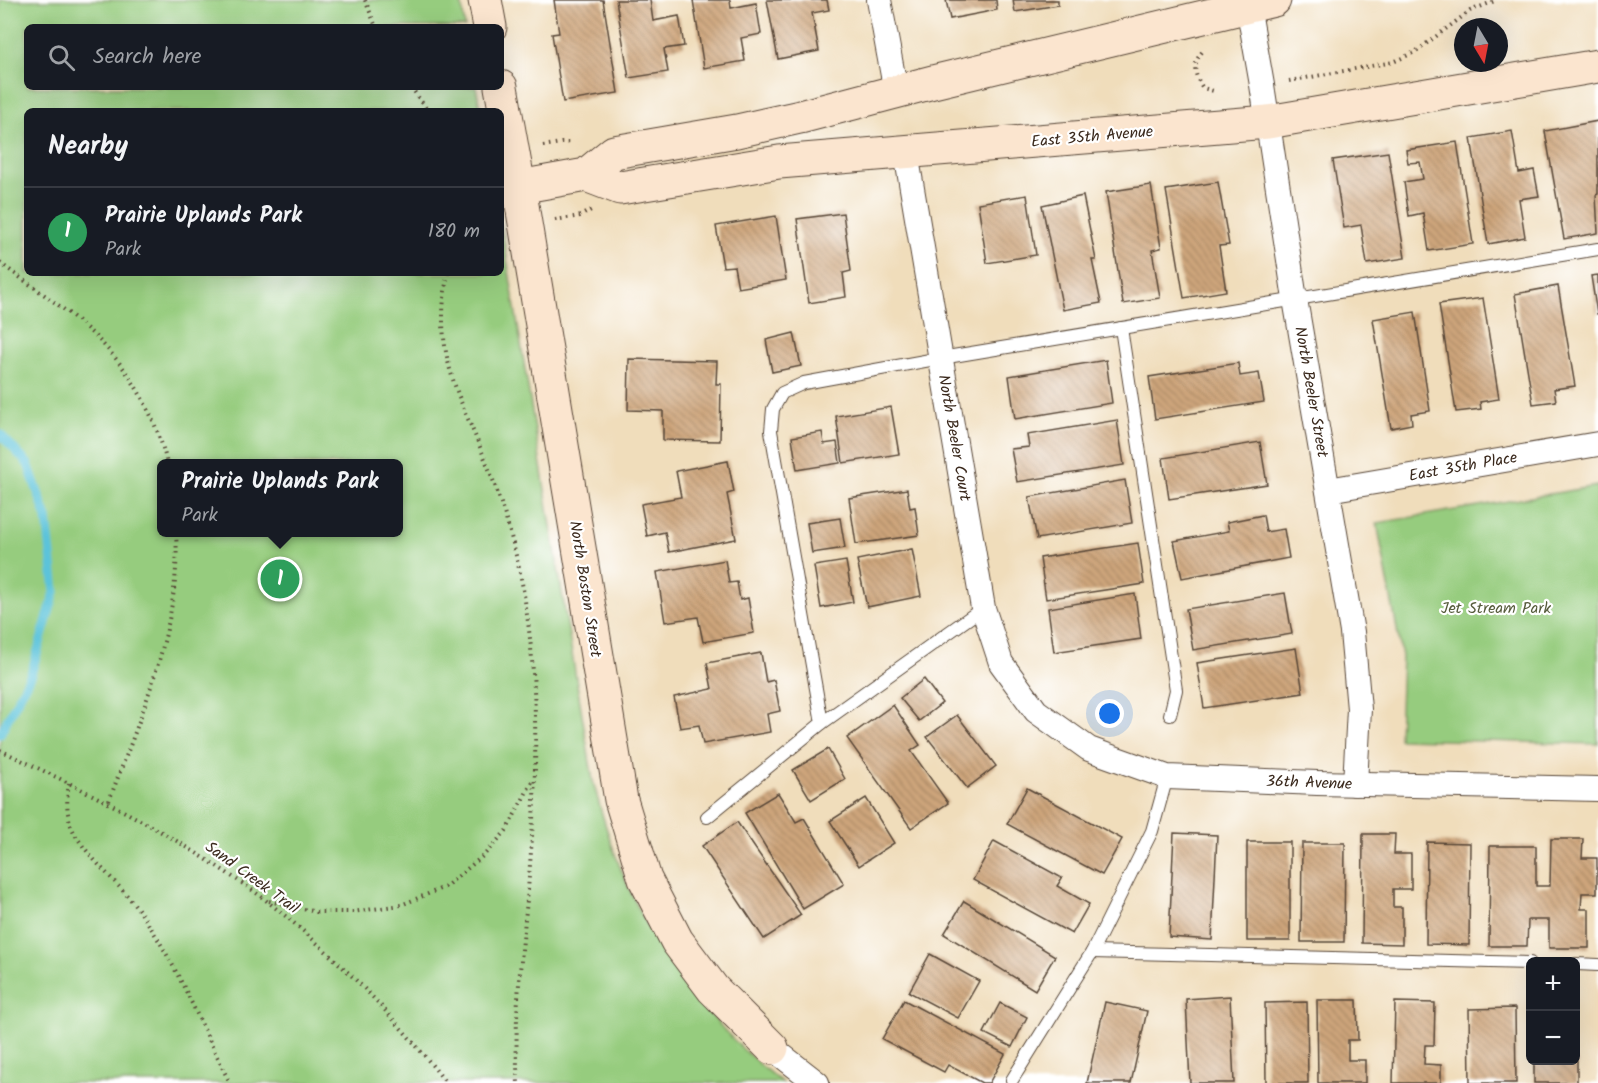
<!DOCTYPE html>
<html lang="en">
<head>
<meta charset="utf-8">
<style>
	body { margin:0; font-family:Kalam,sans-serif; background:#20242c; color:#f1f3f6 }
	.controls { position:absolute; right:18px; bottom:18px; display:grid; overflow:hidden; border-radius:9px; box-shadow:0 6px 24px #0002 }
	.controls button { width:54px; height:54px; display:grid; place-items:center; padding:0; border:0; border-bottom:2px solid #363941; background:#171b24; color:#f1f3f6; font:30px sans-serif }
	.compass { position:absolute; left:1454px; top:18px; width:54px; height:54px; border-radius:50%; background:#171b24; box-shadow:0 6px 24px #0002; rotate:170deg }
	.you { position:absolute; left:1110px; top:714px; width:21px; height:21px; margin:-15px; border:4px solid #fff; border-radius:50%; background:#1a73e8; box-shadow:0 0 0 9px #1a73e833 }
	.badge { display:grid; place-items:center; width:39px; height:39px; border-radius:50%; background:#8c9099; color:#fff; font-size:20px; font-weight:700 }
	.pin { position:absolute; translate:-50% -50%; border:3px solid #fff; box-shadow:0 2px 6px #0006 }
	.popup { position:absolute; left:157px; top:459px; width:246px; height:78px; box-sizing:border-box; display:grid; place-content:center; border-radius:9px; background:#171b24; filter:drop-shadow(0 2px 4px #0005); font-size:20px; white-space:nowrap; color:#9ea1a6 }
	.popup b { font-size:22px; color:#f1f3f6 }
	.popup::after { content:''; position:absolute; left:50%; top:100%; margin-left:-12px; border:12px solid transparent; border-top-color:#171b24 }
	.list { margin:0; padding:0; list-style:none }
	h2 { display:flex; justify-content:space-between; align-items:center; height:78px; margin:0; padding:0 24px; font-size:26px }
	h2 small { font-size:20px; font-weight:400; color:#9ea1a6 }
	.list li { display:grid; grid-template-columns:39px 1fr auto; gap:18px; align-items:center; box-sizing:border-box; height:90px; padding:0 24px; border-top:2px solid #363941 }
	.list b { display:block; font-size:22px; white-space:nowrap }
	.list p { margin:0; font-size:20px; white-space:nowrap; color:#9ea1a6 }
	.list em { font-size:20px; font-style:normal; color:#9ea1a6 }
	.icon { flex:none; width:33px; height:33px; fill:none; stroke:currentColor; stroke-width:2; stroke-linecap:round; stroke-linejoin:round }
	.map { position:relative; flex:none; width:1598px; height:1083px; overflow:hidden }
	.search { position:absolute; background:#171b24; box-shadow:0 6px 24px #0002; left:24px; top:24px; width:480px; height:66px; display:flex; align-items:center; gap:15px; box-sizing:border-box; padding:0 21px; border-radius:9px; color:#9ea1a6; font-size:22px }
	.panel { position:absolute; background:#171b24; box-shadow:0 6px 24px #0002; left:24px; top:108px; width:480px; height:168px; border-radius:9px }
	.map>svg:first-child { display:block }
	.park { fill:#96cc7e; stroke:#687b4e; stroke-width:1.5; fill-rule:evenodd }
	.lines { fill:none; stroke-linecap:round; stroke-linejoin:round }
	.stream { stroke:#5cc3da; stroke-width:9 }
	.building { fill:url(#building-back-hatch) }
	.lane-casing { stroke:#564536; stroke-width:14 }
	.street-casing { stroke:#564536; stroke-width:26 }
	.secondary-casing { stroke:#564536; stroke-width:35 }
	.path { stroke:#564536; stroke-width:4; stroke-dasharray:1.5 4.5; stroke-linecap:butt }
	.lane { stroke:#fff; stroke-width:12 }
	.street { stroke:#fff; stroke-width:24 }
	.secondary { stroke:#fbe5cf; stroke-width:33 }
	.labels { text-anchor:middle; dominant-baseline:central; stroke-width:4.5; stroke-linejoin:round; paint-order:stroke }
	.street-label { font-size:16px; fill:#3b2a1e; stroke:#fff }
	.park-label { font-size:16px; fill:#565b3b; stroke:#fff }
</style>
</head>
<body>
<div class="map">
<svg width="1598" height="1083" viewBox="0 0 1598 1083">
	<defs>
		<pattern id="building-back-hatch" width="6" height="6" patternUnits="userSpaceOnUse" patternTransform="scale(1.5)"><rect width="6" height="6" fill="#cea57b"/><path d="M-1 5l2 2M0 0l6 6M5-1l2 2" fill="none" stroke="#a88764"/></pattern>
	</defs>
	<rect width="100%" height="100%" fill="#fff"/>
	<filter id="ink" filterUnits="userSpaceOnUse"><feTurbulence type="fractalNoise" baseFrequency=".0167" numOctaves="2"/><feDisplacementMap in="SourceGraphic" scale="12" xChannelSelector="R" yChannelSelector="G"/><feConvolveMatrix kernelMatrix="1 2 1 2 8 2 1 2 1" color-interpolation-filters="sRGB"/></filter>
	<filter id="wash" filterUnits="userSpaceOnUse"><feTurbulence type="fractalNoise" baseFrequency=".008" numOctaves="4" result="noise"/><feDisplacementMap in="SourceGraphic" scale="24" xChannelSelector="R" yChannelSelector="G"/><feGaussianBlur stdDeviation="1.35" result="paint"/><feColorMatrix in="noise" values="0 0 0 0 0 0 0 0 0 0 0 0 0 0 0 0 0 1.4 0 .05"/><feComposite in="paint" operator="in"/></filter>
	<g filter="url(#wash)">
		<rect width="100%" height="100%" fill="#f0ddbb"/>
		<g class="park">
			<path d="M0 0H461L465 27H27V87H476L481 111H27V273H501V223L593 781C606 832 623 885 651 931 684 987 730 1044 783 1083H0ZM162 464H398V532H162Z"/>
			<path d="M1598 486V744L1399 739 1402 656 1377 523Z"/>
		</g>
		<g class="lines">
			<path class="stream" d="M0 434 28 464 47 518 55 592 31 674 0 734"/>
		</g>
		<g id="blocks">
			<g class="building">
				<path d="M554 0H603L618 93 563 102 552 34 559 33Z"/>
				<path d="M616 0H650L653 21 679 16 684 46 664 49 668 72 629 78Z"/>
				<path d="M693 0H730L731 8 756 3 761 34 741 38 745 61 704 68Z"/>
				<path d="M767 0H827L829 10 812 13 819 51 778 59Z"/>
				<path d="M946 0H996L997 10 950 19Z"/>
				<path d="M1013 0H1058V5L1015 12Z"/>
				<path d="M1598 121V194L1596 195 1598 233 1564 239 1545 131Z"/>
				<path d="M1512 131 1519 173 1534 170 1539 196 1519 199 1525 237 1488 244 1471 138Z"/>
				<path d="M1457 142 1473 244 1429 251 1423 213 1409 216 1404 182 1423 179 1420 162 1408 163 1406 150Z"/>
				<path d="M1388 152 1405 258 1367 264 1361 225 1344 228 1333 160Z"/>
				<path d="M1218 182 1229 245 1219 246 1226 291 1184 298 1166 190Z"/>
				<path d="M1151 185 1161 248 1152 250 1160 298 1123 304 1106 192Z"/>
				<path d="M1027 195 1036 255 987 263 978 203Z"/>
				<path d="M1083 196 1096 260H1092L1101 303 1063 310 1042 205Z"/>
				<path d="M843 213 851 271 843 273 846 297 809 303 797 219Z"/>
				<path d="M776 216 786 280 738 288 734 266 723 267 716 226Z"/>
				<path d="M1598 275V314H1597L1591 276Z"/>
				<path d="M1558 286 1575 386 1554 389 1556 401 1533 404 1515 294Z"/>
				<path d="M1483 298 1499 399 1480 402 1481 409 1456 412 1439 304Z"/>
				<path d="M1415 312 1430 411 1411 414 1412 424 1391 428 1373 319Z"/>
				<path d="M794 333 801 366 772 372 766 340Z"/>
				<path d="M629 359 717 361 716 384H721L720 441 663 440V411L628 410Z"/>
				<path d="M1106 360 1112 403 1015 419 1009 376Z"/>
				<path d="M1238 363 1240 376 1259 373 1264 402 1155 419 1149 377Z"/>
				<path d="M891 407 899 454 843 463 836 416Z"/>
				<path d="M1117 420 1124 465 1017 482 1011 449 1029 447 1027 435Z"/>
				<path d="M822 432 824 444 837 442 840 463 797 470 792 437Z"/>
				<path d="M1260 442 1267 484 1169 499 1163 458Z"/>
				<path d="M728 461 734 492 727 494 736 539 669 552 665 532 647 536 641 504 681 497 676 471Z"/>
				<path d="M1125 480 1132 523 1037 539 1029 497Z"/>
				<path d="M907 489 910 508 915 507 919 535 856 544 849 498Z"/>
				<path d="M1263 515 1266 532 1284 529 1289 558 1182 578 1174 541 1229 531 1227 522Z"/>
				<path d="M840 518 845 548 812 553 807 523Z"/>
				<path d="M1138 543 1144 584 1046 599 1040 558Z"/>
				<path d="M912 549 921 596 867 607 857 560Z"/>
				<path d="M725 560 729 583 737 582 740 600 748 598 754 633 703 642 698 617 665 622 657 572Z"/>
				<path d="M846 561 853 602 821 608 814 566Z"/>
				<path d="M1285 593 1292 634 1193 650 1186 609Z"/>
				<path d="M1135 594 1141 639 1054 652 1048 608Z"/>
				<path d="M1296 648 1303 693 1204 708 1197 663Z"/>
				<path d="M761 653 766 682 774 680 780 711 767 714 770 732 703 744 699 725 680 728 674 697 712 689 707 663Z"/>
				<path d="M924 679 942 703 919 721 900 698Z"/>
				<path d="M893 705 920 745 911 751 948 803 911 828 847 738Z"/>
				<path d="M957 715 996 766 967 788 927 737Z"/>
				<path d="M828 749 845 779 811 800 793 770Z"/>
				<path d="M1027 788 1122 839 1102 875 1007 824Z"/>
				<path d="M778 793 796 822 804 818 844 884 803 909 745 813Z"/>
				<path d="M866 798 894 843 859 866 830 821Z"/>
				<path d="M737 822 801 915 764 939 702 846Z"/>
				<path d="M1174 833 1217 835 1212 940 1169 937Z"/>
				<path d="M1363 834H1395L1394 854H1411V889H1393V907H1402V944L1362 943Z"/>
				<path d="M1551 839H1583L1582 858H1597V893H1582L1581 909H1589V948H1549V920H1528L1527 946H1489L1490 846H1536V886H1550Z"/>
				<path d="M994 841 1062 878 1057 886 1089 904 1072 934 973 880Z"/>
				<rect x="1247" y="842" width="43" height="99"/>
				<path d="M1427 842 1470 843 1469 945 1426 944Z"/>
				<path d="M1302 843H1345L1344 942H1301Z"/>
				<path d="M964 901 1055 956 1035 990 944 934Z"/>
				<path d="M930 954 979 981 958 1018 909 992Z"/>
				<path d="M1230 996 1234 1083H1190L1186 999Z"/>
				<path d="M904 1000 1005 1054 989 1083H982L948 1065 944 1072 882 1039Z"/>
				<path d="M1317 1000H1357L1358 1040H1348V1060H1365V1083H1318Z"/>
				<path d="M1105 1002 1147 1011 1131 1083H1087Z"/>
				<path d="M1307 1002 1308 1083H1266L1265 1003Z"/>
				<path d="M1395 1002 1435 1003 1434 1045H1425L1424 1064 1441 1065V1083H1393Z"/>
				<path d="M1000 1003 1027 1017 1012 1047 984 1033Z"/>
				<path d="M1515 1008 1516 1083H1470L1469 1009Z"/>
				<rect x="1534" y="1060" width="43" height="23"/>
			</g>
		</g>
	</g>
	<g filter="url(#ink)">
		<use href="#blocks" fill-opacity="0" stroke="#564536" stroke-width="1.5"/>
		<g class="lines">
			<defs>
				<g id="lane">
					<path d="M1121 328 1176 690 1170 715"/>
					<path d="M822 723 771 431 773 409 782 393 804 383 941 358 1598 249"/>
					<path d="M707 817 822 723 983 608"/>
					<path d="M1092 952 1530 963"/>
					<path d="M1576 964 1598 965"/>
					<path d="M1012 1080 1092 952 1152 831 1167 777"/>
				</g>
				<g id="street">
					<path d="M879 0 896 92"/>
					<path d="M1247 0 1262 85 1295 299 1352 632 1359 709 1355 784"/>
					<path d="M906 153 983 608 1001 663 1036 711 1089 749 1167 777 1317 783 1598 789"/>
					<path d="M1328 490 1598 444"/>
					<path d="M772 1048 817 1083"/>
				</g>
				<g id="secondary">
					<path d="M485 0 490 27"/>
					<path d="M501 87 519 187 621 800 645 879 677 941 713 989 772 1048"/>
					<path d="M586 175 620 188 779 162 1268 122 1598 66"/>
					<path d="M519 187 586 175 614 152 737 131 800 117 933 82 1274 0"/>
				</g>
			</defs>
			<use href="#lane" class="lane-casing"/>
			<use href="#street" class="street-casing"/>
			<use href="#secondary" class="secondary-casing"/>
			<g class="path">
				<path d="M365 0 376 27"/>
				<path d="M1202 52C1192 64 1194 75 1203 88L1217 92"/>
				<path d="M1289 81 1393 62 1415 52 1470 11 1497 0"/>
				<path d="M411 87 428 111"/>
				<path d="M543 146 561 143H571"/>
				<path d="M555 220 580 216 591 210"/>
				<path d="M0 263C38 291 80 317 111 353 137 382 159 426 167 464"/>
				<path d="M448 273C430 358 464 402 492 477 507 519 520 563 526 608 540 700 536 797 528 889 522 956 513 1015 518 1083"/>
				<path d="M0 750C78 787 155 824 227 873 241 883 255 891 268 902 334 954 395 1016 446 1083"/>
				<path d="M69 783C66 802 66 819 76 836 94 864 122 886 141 913 178 966 201 1026 230 1083"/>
				<path d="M109 801C140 718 182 623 176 532"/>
				<path d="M269 901 316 912H353L401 905 445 887 484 855 506 831 532 782"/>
			</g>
			<use href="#lane" class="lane"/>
			<use href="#street" class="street"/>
			<use href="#secondary" class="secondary"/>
		</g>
	</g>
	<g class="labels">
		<g class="street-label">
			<text transform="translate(1092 137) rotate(-5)">East 35th Avenue</text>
			<text transform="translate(1311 392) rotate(80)">North Beeler Street</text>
			<text transform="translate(954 438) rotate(80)">North Beeler Court</text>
			<text transform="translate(1463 467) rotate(-10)">East 35th Place</text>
			<text transform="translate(585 589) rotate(81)">North Boston Street</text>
			<text transform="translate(1309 783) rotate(2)">36th Avenue</text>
			<text transform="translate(252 878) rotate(36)">Sand Creek Trail</text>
		</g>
		<g class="park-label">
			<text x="1496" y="608">Jet Stream Park</text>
		</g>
	</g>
</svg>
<div class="controls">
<button>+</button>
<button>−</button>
</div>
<svg class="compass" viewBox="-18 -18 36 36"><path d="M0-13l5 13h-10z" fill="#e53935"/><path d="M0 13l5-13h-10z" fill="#9ea1a6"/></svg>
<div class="you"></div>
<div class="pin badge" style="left:280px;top:579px;background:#2e9e5b">1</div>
<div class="popup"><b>Prairie Uplands Park</b>Park</div>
<div class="search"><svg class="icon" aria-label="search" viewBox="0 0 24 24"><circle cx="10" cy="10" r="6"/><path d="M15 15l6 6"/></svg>Search here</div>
<section class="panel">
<h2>Nearby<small></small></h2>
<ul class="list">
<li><span class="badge" style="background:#2e9e5b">1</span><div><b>Prairie Uplands Park</b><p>Park</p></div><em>180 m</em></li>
</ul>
</section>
</div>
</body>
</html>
